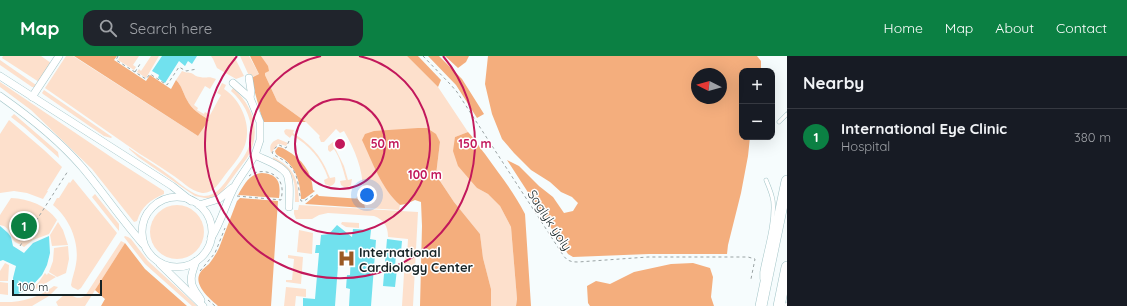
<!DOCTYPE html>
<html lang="en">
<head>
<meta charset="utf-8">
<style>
	body { margin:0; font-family:Quicksand,sans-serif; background:#20242c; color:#f1f3f6 }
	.controls { position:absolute; right:12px; top:12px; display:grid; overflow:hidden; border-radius:8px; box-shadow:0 4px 16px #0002 }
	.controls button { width:36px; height:36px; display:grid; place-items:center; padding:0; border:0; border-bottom:1px solid #363941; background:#171b24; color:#f1f3f6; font:20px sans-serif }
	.compass { position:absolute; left:691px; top:12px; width:36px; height:36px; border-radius:50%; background:#171b24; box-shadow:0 4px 16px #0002; rotate:276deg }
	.scale { position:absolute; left:12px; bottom:10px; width:90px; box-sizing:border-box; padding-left:4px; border:2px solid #162325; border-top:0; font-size:11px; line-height:14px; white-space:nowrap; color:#162325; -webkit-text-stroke:3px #fff; paint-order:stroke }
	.you { position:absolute; left:367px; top:139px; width:14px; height:14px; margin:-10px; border:3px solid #fff; border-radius:50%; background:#1a73e8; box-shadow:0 0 0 6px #1a73e833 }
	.badge { display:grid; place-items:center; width:26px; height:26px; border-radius:50%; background:#0b8043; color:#fff; font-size:13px; font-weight:700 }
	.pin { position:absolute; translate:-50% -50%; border:2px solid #fff; box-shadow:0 1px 4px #0006 }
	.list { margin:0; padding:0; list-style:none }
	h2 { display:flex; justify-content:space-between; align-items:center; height:52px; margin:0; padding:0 16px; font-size:17px }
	h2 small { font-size:13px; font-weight:400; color:#9ea1a6 }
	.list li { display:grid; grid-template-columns:26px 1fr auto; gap:12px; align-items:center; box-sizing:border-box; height:56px; padding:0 16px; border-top:1px solid #363941 }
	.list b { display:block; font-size:15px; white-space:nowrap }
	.list p { margin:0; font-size:13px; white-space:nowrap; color:#9ea1a6 }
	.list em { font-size:13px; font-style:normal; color:#9ea1a6 }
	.icon { flex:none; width:22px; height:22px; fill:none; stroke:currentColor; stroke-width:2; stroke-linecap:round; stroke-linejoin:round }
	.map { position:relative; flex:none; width:787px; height:250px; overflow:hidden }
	header { display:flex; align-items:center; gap:24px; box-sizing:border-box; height:56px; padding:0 20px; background:#0b8043; color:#fff }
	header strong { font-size:19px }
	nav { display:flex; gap:22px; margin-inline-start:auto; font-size:14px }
	.search { width:280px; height:36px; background:#20242c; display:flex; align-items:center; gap:10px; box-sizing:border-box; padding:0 14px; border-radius:12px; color:#9ea1a6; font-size:15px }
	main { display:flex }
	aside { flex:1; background:#171b24 }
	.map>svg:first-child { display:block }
	.green { fill:#fde0cc }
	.forest { fill:#f4ae7d; fill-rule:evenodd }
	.building { fill:#71e1ee }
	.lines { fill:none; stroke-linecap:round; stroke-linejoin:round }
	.service-casing { stroke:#a2c4c7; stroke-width:4.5 }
	.minor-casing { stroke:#a2c4c7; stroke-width:8 }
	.primary-casing { stroke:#a2c4c7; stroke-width:12 }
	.path { stroke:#9aa3a4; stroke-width:1; stroke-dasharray:3 3; stroke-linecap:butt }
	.service { stroke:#fff; stroke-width:3.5 }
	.minor { stroke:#fff; stroke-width:7 }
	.primary { stroke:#fff; stroke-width:11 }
	.ring { fill:none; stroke:#c2185b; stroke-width:2 }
	.labels { text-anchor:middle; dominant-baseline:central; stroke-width:3; stroke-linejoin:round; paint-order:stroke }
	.street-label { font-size:13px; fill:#162325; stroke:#fff }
	.poi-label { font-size:13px; font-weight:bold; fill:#162325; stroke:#fff; text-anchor:start }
	.centre { fill:#c2185b; stroke:#fff; stroke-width:2 }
	.ring-label { font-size:12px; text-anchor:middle; font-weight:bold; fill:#c2185b; stroke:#fff; stroke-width:3; stroke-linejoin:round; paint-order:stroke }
</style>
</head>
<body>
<header>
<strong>Map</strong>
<div class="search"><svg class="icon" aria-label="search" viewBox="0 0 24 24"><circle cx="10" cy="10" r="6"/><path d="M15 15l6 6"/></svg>Search here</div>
<nav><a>Home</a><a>Map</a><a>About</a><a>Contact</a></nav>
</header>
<main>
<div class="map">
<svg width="787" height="250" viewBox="0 0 787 250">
	<rect width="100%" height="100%" fill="#f6fcfd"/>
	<g class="green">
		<path d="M3 0H41L51 7 39 26 2 2Z"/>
		<path d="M66 0H73L198 80 209 64C200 58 192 54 187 44 183 37 182 30 176 24L182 15C186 17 187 16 191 17 194 18 196 21 200 21 208 23 207 19 216 23L210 33 205 30 194 49 198 52 197 54 204 58 205 56 210 59 221 39 217 37 222 27 226 29 224 33C241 44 252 69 245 89 241 100 232 110 225 119 219 127 213 138 202 137 190 135 181 124 171 118 161 111 151 105 140 98 108 76 77 54 45 32Z"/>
		<path d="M120 0H139L133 9 136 11 134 14 118 4Z"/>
		<path d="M151 0H159L146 22 137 16 139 13 141 15Z"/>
		<path d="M211 0H234L244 20 236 23 217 12 213 3Z"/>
		<path d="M240 0H249L259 18 250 22Z"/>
		<path d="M261 0H407L438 31 468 76 455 81 477 132 488 138 500 150 511 171 517 243 516 250H491V233L483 202 480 178 454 146 436 119 440 86 372 105C379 121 387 137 400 149L399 154 365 152V148L362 143H355L363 135C363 113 355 94 344 75L340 77 336 73 324 86H321L319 81 320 80 306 66 277 45 265 19 264 5Z"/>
		<path d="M0 4 36 29 35 31H32L0 9Z"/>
		<path d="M0 26 114 103 164 135V138C150 144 142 150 137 165L134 166 92 113 31 54 0 31Z"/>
		<path d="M233 32C254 50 262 78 247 102L222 136 213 141 209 142H205L195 140 138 101 129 93V92C143 102 157 110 170 120 180 127 191 139 204 140 217 140 224 128 231 118 237 109 246 100 249 90 256 69 246 48 231 35Z"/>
		<path d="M44 34 112 81 111 82 104 80 43 38 42 37Z"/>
		<path d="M14 58 58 96 59 102 24 71 11 61Z"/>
		<path d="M9 64 44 94 62 111 47 135H48L43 143 27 137 14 135 0 137V78Z"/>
		<path d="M286 73 294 74 293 77C312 89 322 101 330 122L335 121C336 125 335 129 330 130L325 128 324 124 328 122C321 102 310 90 292 79L290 82 285 78 284 75Z"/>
		<path d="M278 83 288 87 286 90 280 88H278L271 97C269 89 271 86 278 83Z"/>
		<path d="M333 86 337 87 339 89 335 92 344 110 348 124 352 123 351 129 348 131H344L341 129 340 125 346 124C343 113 340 102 334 93L330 96 328 94V90Z"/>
		<path d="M273 101C295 112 298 123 299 146H295C295 137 296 125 290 118 285 112 278 108 273 103Z"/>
		<path d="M73 123 117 177 81 232 78 234 72 231 71 229C72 222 75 215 76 208 80 186 69 162 53 149L57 142H59L69 126 70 127Z"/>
		<path d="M95 138 119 168V175L92 141Z"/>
		<path d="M11 142C29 143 46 149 57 164L49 178 33 184 24 191C22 189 18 188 15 186 9 180 11 171 0 169V159Z"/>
		<circle cx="177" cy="176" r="27"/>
		<path d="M299 149 418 156 413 250H402L405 201H407L408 183 388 181C388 170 384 164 374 160L328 157 319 159 312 163H296L294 158V154H298Z"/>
		<path d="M58 166 63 174 68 189 52 190 50 179Z"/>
		<path d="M342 166 359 167V172L346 171 341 168Z"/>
		<path d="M299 174 313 177 312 198 297 196Z"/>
		<path d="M125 180 128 181 131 183 148 205 197 250H192L145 208 124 181Z"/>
		<path d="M121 185 125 187 85 250H58L56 246 65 238C74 238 75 245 85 240Z"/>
		<path d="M68 190 69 203 66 217 57 221 49 216 53 205 54 192Z"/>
		<path d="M288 199 303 201 301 228 286 226V224H292L294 203 288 202Z"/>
		<path d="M5 207 9 209 8 225H0V215Z"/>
		<path d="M45 217 47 219 48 217 56 221 38 232 31 235 30 233 38 227Z"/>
		<path d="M0 226 8 227V239L0 238Z"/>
		<path d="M54 230 58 231 49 240 32 250H0V246C20 247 38 242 54 230Z"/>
		<path d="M286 231 306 233V241L296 240 295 250H284Z"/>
	</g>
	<g class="forest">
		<path d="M74 0H117L114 4 146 25 150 19 171 33 176 24C182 30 183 37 187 44 192 54 200 58 209 64L198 80Z"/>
		<path d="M250 0H261L268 10 269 15 265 17V19L277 45 306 66H263L251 22 259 18Z"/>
		<path d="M407 0H418L441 24 438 31Z"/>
		<path d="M428 0H439L462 23 484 58 477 62 456 29Z"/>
		<path d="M445 0H469L466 6 458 12Z"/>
		<path d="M488 0H757L761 5V15H742V81H750L748 100 741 137 728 189 727 198H649L573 201 568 198 507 104 519 110 539 130 553 141 564 157 573 155 578 147 572 141 561 136 550 126 531 114 514 97 502 83 492 58 485 28ZM697 18H721V42H697Z"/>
		<path d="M418 72H427L436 78 440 86 436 119 454 146 480 178 483 202 491 233V250H420L422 170 421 146 415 144 406 148 400 149C381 132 373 107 362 84L365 78 374 75Z"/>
		<path d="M468 76C475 83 479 91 485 98 499 118 514 136 525 158L531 250H516L517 243 511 171 500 150 488 138 477 132 458 110 453 95 455 81Z"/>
		<path d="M278 91C281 91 283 92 286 94 302 103 312 116 313 134L315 135 304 143H301C300 127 297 113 284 103 280 100 276 100 275 95Z"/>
		<path d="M262 117C279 118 281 128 279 142L238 139C244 129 249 118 262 117Z"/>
		<path d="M317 138 319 140 362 143 364 145 365 152 305 148Z"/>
		<path d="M240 142 278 145 271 250H218C210 243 193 229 200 217 202 213 206 211 209 208 213 203 216 198 219 192L237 145Z"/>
		<path d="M125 187 145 213 187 250H101L105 243 95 234Z"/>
		<path d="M693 207 710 212 713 221 711 241 714 250H590L588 247 587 230 596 225 610 228 634 216 671 208Z"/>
	</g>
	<g class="building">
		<path d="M162 0H197L192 8 188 5 185 10 179 5 165 27 158 22 159 19 152 15Z"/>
		<path d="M337 169 352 181 353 173 371 174 370 183 376 184 371 250H349L350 233 346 232 347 219H350L351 197 339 196 335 250H303V242L315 243 319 197H315L316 189H320L321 179 329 178Z"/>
		<path d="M0 170 8 177 11 181 13 190 24 197 33 187 49 180 50 197 47 209 42 219 30 232 14 240 13 222 16 210 3 204 0 205Z"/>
		<path d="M387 183 402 185 401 196H396L395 213H397L395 231 383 230Z"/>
	</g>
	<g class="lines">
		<defs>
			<g id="service">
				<path d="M779 66 787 58"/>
				<path d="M762 223V216C766 194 775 168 773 145 772 138 769 131 766 124"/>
				<path d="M786 250 787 248"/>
			</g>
			<g id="minor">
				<path d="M0 20 172 130 191 145"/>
				<path d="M249 22 251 35 250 42"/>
				<path d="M233 27 250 42 260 66V84L255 99"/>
				<path d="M0 40C30 61 58 83 82 111 103 136 121 163 143 188"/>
				<path d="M32 41 59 0"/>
				<circle cx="177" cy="176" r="35"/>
				<path d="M199 149 219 143 232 132"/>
				<path d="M211 182C222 165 226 145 236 128 242 118 249 109 255 99 265 104 279 108 286 117 291 124 289 142 289 151"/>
				<path d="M196 205C193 215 188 224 194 233 196 237 199 240 201 244"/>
				<path d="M160 208 203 250"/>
			</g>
			<g id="primary">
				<path d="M761 250 787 125"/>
				<path d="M779 250 787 211"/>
			</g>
		</defs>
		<use href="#service" class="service-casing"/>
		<use href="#minor" class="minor-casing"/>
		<use href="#primary" class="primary-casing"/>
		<g class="path">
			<path d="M118 0 116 4 146 23 150 18 167 29 179 11 186 15 197 13"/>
			<path d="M423 0 451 29 457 36 563 199C567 205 571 206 578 206L648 201H748L755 203 751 223"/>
			<path d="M135 16 140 8"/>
			<path d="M289 85 286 92 279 89 275 92 272 97C276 101 281 102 286 106 300 118 297 128 301 145H304L315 138"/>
			<path d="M237 140 281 144C282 139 283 133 281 128 277 115 259 112 249 120"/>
			<path d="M20 190 68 115"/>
			<path d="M200 215 215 197 225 172"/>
			<path d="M208 244 215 250"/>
		</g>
		<use href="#service" class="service"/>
		<use href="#minor" class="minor"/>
		<use href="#primary" class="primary"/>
	</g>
	<g class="ring">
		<circle cx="340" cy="88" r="45"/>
		<path d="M359 0A90 90 0 1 1 321 0"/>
		<path d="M443 0A135 135 0 1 1 237 0"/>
	</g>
	<defs>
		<symbol id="hospital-bare" viewBox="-9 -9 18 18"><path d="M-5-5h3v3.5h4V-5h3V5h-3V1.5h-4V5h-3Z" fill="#9a5924" stroke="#fff" stroke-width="2.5" paint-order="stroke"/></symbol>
	</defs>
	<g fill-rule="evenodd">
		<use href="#hospital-bare" x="334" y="190" width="25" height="25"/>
	</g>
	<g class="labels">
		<g class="street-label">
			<text transform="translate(550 164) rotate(57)">Saglyk ýoly</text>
		</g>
		<g class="poi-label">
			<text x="359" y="196">International<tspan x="359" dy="15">Cardiology Center</tspan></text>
		</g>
	</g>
	<circle cx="340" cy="88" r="6" class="centre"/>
	<g class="ring-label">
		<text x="385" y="92">50 m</text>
		<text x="475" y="92">150 m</text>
		<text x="425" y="123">100 m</text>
	</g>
</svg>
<div class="controls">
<button>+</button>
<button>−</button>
</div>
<svg class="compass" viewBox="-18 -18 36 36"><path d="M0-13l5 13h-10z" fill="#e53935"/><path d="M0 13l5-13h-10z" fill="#9ea1a6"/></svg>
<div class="scale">100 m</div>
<div class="you"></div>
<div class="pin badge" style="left:24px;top:170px">1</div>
</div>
<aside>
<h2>Nearby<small></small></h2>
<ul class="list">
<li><span class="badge">1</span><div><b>International Eye Clinic</b><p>Hospital</p></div><em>380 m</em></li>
</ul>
</aside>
</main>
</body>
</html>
